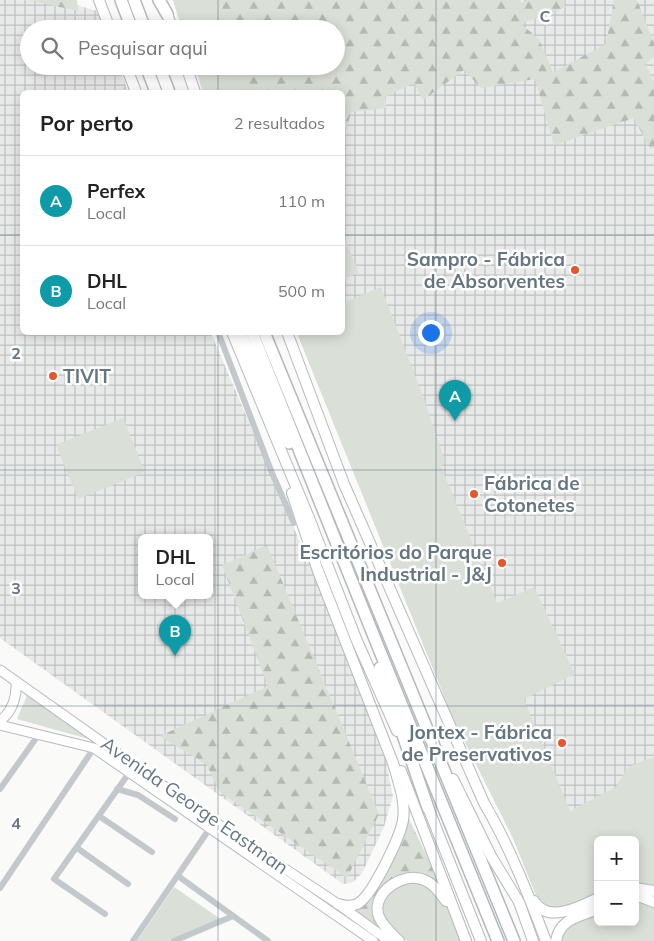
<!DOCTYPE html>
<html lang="pt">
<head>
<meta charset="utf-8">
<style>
	body { margin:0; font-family:Mulish,sans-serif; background:#f6f6f6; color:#222 }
	.controls { position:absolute; right:15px; bottom:15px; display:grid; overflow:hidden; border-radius:8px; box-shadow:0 2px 12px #0003 }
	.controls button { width:45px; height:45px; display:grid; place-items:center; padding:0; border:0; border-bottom:1px solid #e0e0e0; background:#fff; color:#222; font:25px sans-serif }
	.you { position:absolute; left:430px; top:332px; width:18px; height:18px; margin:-12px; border:4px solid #fff; border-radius:50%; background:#1a73e8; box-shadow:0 0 0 8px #1a73e833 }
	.badge { display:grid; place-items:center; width:32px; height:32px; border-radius:50%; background:#db2777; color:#fff; font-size:16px; font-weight:700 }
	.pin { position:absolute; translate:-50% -41px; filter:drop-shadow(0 1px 2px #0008) }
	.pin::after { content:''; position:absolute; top:26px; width:18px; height:15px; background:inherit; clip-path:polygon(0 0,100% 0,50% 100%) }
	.popup { position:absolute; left:138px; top:534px; width:75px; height:65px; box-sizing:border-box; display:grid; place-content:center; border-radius:8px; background:#fff; filter:drop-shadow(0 1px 4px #0005); font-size:16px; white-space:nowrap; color:#767676 }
	.popup b { font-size:19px; color:#222 }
	.popup::after { content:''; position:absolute; left:50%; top:100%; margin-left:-10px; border:10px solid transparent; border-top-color:#fff }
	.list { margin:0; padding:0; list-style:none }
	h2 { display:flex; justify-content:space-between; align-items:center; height:65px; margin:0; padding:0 20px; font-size:21px }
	h2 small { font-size:16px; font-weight:400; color:#767676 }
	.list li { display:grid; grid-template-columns:32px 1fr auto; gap:15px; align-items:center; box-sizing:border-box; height:90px; padding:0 20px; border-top:1px solid #e0e0e0 }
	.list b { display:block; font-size:19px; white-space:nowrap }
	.list p { margin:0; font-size:16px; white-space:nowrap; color:#767676 }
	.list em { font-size:16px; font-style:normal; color:#767676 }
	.icon { flex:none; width:28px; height:28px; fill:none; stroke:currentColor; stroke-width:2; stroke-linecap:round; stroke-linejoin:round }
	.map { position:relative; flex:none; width:654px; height:941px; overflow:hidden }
	.search { position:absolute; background:#fff; box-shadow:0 2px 12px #0003; left:20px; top:20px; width:325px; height:55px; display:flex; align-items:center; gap:12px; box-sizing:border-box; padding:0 18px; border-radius:28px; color:#767676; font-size:19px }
	.panel { position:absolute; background:#fff; box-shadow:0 2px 12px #0003; left:20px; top:90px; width:325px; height:245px; border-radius:8px }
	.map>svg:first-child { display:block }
	.industrial { fill:url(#industrial-grid); fill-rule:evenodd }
	.green { fill:#dadfd7 }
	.forest { fill:url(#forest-firs) }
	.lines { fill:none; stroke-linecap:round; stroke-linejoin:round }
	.secondary-casing { stroke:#b3babf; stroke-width:11 }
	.primary-casing { stroke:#b5babe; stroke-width:12 }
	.motorway-casing { stroke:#b4b9bd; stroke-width:14 }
	.minor { stroke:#c3c8cc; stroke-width:6 }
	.secondary { stroke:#fff; stroke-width:9 }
	.primary { stroke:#fff; stroke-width:10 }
	.motorway { stroke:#fff; stroke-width:11 }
	.grid { fill:none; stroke:#657683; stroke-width:1; stroke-opacity:0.55 }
	.poi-dot { fill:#e4572e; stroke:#fff; stroke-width:2 }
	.labels { text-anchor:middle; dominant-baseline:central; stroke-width:5; stroke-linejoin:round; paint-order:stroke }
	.poi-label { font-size:19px; font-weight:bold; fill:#657683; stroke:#fff; text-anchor:end }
	.street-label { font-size:19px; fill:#657683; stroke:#fff }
	.grid-label { font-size:16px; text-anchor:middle; font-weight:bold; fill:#657683; stroke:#fff; stroke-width:5; stroke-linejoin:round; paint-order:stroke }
</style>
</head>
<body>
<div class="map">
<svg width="654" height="941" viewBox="0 0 654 941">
	<defs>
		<pattern id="industrial-grid" width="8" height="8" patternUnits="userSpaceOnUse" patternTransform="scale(1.25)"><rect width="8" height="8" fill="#e8e9e9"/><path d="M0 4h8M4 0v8" fill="none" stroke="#c0c1c2"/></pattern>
		<pattern id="forest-firs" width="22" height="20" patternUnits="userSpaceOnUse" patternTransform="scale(1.25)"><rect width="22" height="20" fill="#dadfd7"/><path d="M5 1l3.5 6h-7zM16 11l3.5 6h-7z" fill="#b4b9b4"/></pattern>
	</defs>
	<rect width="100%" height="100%" fill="#fafaf8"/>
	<g class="industrial">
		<path d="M0 0H59L101 12 106 29H29V66H119L128 92H22V332L211 333 348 655 382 741 393 796 384 827 362 873 352 883 343 884 0 638ZM141 537H209V595H141Z"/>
		<path d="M173 0H654V887L635 840H598L539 903 513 838 453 718 297 333 342 332V92H203L194 66H336V29H182Z"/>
	</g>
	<g class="green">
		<path d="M173 0H218L223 29H182Z"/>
		<path d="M195 66H229L242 92H203Z"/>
		<path d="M343 234 359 273 343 279H342Z"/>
		<path d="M381 287 423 396 445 462 441 466 497 603 534 587 575 674 524 699 570 811 616 787 628 767 654 757V887L635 884V840H598V894C577 903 560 915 539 903L513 838 453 718 297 333 342 332 343 303Z"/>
		<path d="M123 418 145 472 78 499 56 445Z"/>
		<path d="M28 693 92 740 17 719Z"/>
		<path d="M409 882 424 884 442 899 449 910 463 941H407C395 931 381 918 382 901L391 890Z"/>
		<path d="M174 887 222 920 169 941H137Z"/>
		<path d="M635 900 654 905V941H559L566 925 598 912V922H635Z"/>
	</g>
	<g class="forest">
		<path d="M28 0H77L78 11Z"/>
		<path d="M218 0H520L521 3 527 0H563L566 7 521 24 539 39 553 72 606 44 614 0H637L654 43V57L645 64 654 82V147L650 149 634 118 554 145 535 79 481 88 464 70 423 100 414 83 385 97 387 108 351 112 345 136 343 137 342 92H242L229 66H336V29H223Z"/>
		<path d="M267 545 379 814 347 878 220 792 206 764 160 736 268 686 222 565Z"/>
		<path d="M409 819 443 889 403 875 373 909 380 932 351 911 367 903Z"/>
	</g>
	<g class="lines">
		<defs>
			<g id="secondary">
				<path d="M0 670 222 827 338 904 389 941"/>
				<path d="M0 721C13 711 17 697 16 681"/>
				<path d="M0 725 94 748 373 941"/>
			</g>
			<g id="primary">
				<path d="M99 0 110 29"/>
				<path d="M167 14 173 29"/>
				<path d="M126 66 136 92"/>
				<path d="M186 66 195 92"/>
				<path d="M232 332 309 518 357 641 397 731"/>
				<path d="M287 332 344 484 484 803C510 847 528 894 546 941"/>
				<path d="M292 493 318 571 393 763C398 781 406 801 403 820 400 837 372 897 357 904 350 907 344 906 338 904"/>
				<path d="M401 771 466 941"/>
				<path d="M453 779 491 856 519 902 533 941"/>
				<path d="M425 800 481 941"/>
				<path d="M635 888 654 891"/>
				<path d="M635 897H641L654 902"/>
				<path d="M534 901C547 924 580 907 598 898"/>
				<path d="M399 941C392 934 383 926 379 917 371 896 396 876 416 878 430 879 438 890 446 901"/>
				<path d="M556 941C560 918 579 917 598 909"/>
			</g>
			<g id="motorway">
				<path d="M121 0 132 29"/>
				<path d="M134 0 145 29"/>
				<path d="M159 0 167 14"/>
				<path d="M146 66 156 92"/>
				<path d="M159 66 169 92"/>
				<path d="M240 332 289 443"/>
				<path d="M252 332 379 649 498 941"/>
				<path d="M264 332 514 941"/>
				<path d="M380 668 428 808"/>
			</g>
		</defs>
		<use href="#secondary" class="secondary-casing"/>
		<use href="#primary" class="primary-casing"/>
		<use href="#motorway" class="motorway-casing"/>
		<g class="minor">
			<path d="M218 332 272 473 294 523"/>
			<path d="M0 789 39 734"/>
			<path d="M117 789 138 795 175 819"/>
			<path d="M99 816 152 852"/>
			<path d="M77 848 128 884"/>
			<path d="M178 876 268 941"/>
			<path d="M0 888 94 748"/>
			<path d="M105 914 54 879 129 773"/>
			<path d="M133 941 210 828"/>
			<path d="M174 941 233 916"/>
		</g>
		<use href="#secondary" class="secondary"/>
		<use href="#primary" class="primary"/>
		<use href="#motorway" class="motorway"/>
	</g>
	<path class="grid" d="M218 0V29M436 0V941M218 66V92M0 235H22M342 235H654M218 332V941M0 470H654M0 706H654"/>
	<g class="poi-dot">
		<circle cx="575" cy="270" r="5"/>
		<circle cx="53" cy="376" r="5"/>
		<circle cx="474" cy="494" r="5"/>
		<circle cx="502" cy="563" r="5"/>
		<circle cx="562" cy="743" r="5"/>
	</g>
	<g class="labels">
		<g class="poi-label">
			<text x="565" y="259">Sampro - Fábrica<tspan x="565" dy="22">de Absorventes</tspan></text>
			<text x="63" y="376" text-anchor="start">TIVIT</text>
			<text x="484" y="483" text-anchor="start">Fábrica de<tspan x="484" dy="22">Cotonetes</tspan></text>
			<text x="492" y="552">Escritórios do Parque<tspan x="492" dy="22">Industrial - J&amp;J</tspan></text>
			<text x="552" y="732">Jontex - Fábrica<tspan x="552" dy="22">de Preservativos</tspan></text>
		</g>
		<g class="street-label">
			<text transform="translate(195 805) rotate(35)">Avenida George Eastman</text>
		</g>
	</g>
	<g class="grid-label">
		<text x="545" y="22">C</text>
		<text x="16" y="359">2</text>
		<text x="16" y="594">3</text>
		<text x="16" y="829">4</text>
	</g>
</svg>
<div class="controls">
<button>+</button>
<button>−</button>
</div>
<div class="you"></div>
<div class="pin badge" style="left:455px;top:421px;background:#0f9aa8">A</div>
<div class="pin badge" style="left:175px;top:656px;background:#0f9aa8">B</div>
<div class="popup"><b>DHL</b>Local</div>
<div class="search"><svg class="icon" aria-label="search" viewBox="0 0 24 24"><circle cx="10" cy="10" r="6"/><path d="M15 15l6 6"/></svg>Pesquisar aqui</div>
<section class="panel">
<h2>Por perto<small>2 resultados</small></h2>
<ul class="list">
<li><span class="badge" style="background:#0f9aa8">A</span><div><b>Perfex</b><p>Local</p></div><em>110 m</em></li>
<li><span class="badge" style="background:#0f9aa8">B</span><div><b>DHL</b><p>Local</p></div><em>500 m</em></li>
</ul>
</section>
</div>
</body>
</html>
